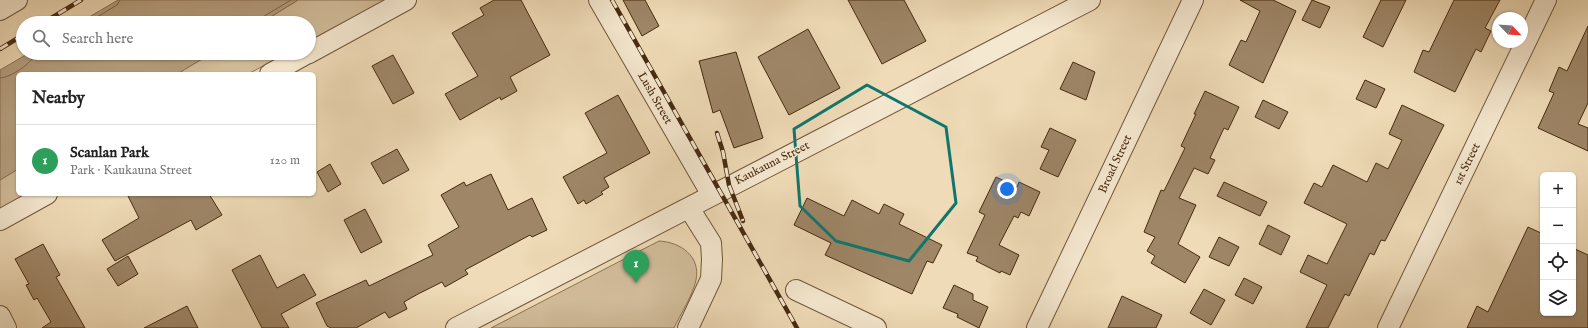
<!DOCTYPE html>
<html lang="en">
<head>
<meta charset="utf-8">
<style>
	body { margin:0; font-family:"IM FELL English",serif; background:#f2f2f2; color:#222 }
	.controls { position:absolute; right:12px; bottom:12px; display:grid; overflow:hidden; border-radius:6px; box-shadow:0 1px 3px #0004 }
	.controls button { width:36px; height:36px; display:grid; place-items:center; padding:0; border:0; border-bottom:1px solid #e0e0e0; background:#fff; color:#222; font:20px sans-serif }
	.compass { position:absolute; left:1492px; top:12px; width:36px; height:36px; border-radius:50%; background:#fff; box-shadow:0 1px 3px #0004; rotate:115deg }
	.you { position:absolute; left:1007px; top:189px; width:14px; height:14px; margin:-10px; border:3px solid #fff; border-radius:50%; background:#1a73e8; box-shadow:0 0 0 6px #1a73e833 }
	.badge { display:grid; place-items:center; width:26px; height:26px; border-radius:50%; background:#2563eb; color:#fff; font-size:13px; font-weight:700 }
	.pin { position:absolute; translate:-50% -33px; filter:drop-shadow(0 1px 2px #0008) }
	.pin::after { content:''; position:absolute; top:21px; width:14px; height:12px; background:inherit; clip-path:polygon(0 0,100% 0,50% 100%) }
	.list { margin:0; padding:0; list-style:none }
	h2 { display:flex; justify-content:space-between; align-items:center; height:52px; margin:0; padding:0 16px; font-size:17px }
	h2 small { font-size:13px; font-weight:400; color:#767676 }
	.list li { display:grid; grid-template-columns:26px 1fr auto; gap:12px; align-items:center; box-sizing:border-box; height:72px; padding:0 16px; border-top:1px solid #e0e0e0 }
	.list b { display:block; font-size:15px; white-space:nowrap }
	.list p { margin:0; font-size:13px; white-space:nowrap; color:#767676 }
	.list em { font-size:13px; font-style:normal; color:#767676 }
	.icon { flex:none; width:22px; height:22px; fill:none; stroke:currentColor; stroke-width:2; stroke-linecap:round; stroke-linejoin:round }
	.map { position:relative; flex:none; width:1588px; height:328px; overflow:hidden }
	.search { position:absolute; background:#fff; box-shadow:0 1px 3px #0004; left:16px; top:16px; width:300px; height:44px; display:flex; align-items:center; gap:10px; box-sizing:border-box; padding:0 14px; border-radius:22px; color:#767676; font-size:15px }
	.panel { position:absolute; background:#fff; box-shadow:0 1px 3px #0004; left:16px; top:72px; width:300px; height:124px; border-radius:6px }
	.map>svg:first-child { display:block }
	.green { fill:#d2bd9b; stroke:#8c7456 }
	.water { fill:#b69f7f; stroke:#8a7053 }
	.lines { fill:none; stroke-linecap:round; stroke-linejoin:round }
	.shore { stroke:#7e6448; stroke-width:1 }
	.building { fill:#9e8667; stroke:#472a11 }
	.street-casing { stroke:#71563a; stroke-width:22 }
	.street { stroke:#f5e8d0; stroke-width:20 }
	.rail-casing { stroke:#472a11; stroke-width:4.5 }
	.rail { stroke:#f5e8d0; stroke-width:3; stroke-dasharray:9; stroke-linecap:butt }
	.marked { fill:none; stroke:#0f766e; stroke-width:3; stroke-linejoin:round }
	.labels { text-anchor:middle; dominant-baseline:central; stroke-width:3; stroke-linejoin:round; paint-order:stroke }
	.street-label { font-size:12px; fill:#472a11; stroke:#f5e8d0 }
</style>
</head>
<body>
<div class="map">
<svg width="1588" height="328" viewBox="0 0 1588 328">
	<rect width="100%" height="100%" fill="#efdbb7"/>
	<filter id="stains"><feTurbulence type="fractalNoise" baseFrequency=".005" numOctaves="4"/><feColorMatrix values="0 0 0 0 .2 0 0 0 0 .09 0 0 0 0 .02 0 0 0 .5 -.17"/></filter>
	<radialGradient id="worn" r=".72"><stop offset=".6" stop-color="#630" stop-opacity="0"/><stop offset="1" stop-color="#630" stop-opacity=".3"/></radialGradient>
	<g class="green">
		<path d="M298 0H389L309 42V23H261Z"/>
		<path d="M212 53H288L248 74H177Z"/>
		<path d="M18 169V194H28L0 209V180Z"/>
		<path d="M659 241C680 242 701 256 696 280 692 297 681 313 674 328H491Z"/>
	</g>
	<g class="water">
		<path d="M118 0H298L261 23H79Z"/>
		<path d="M29 53H212L177 74H18V169L0 180V70Z"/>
	</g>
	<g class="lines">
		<g class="shore">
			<path d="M87 23 117 5 120 0"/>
			<path d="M259 23 261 18 291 0"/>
			<path d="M0 78C9 78 34 63 35 53"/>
		</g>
	</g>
	<g class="building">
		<path d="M494 0H521L550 55 510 77 517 91 501 100 500 97 460 120 445 94 478 76 452 33 484 15 480 8Z"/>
		<path d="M623 0H645L659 26 642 36Z"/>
		<path d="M848 0H904L926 41 882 64Z"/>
		<path d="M1240 0H1273L1296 11 1263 83 1229 65 1241 40 1246 42 1260 11Z"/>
		<path d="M1312 0 1330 7 1320 28 1302 20Z"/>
		<path d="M1381 0H1406L1383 47 1363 37Z"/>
		<path d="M1454 0H1500L1485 28 1491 31 1481 52 1476 49 1455 92 1414 72 1423 50 1429 52Z"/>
		<path d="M1588 26V103L1578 124 1588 128V151L1538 128 1554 93 1549 91 1559 67 1567 71Z"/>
		<path d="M808 29 840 88 789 115 758 57Z"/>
		<path d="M736 52 763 138 734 148 720 110 713 113 699 61Z"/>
		<path d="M393 55 414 93 393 104 372 66Z"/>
		<path d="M1073 62 1095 72 1086 100 1060 89Z"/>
		<path d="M1365 80 1385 89 1376 108 1356 99Z"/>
		<path d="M1205 91 1239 107 1228 130 1224 128 1210 158 1215 160 1208 174 1194 168 1179 198 1196 205 1178 244 1200 257 1185 283 1151 263 1155 256 1147 251 1155 237 1144 232 1161 190 1164 191 1185 148 1181 146 1196 114H1194Z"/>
		<path d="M618 95 650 153 604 178 609 187 601 192 603 194 586 204 584 200 578 204 563 177 607 153 585 113Z"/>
		<path d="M1263 100 1288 112 1279 129 1255 117Z"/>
		<path d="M1402 105 1444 125 1385 241 1381 240 1374 255 1370 253 1349 296 1345 294 1328 328H1306L1327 285 1300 272 1308 255 1327 264 1347 224 1304 203 1314 183 1322 187 1333 165 1367 182 1376 163 1388 169 1402 140 1389 134Z"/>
		<path d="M1050 128 1076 140 1058 177 1040 169 1049 150 1041 147Z"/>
		<path d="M397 149 409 170 383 184 371 163Z"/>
		<path d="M330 164 341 184 328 192 317 172Z"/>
		<path d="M491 174 508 210 532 198 547 230 532 237 530 235 465 270 468 274 445 287 442 282 418 294 404 302 407 309 389 318 385 312 356 328H331L327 326 316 303 366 280 369 286 433 255 428 245 459 227 441 195 464 182 466 186Z"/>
		<path d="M996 177 1017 187 1019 182 1040 192 1029 216 1021 212 1018 218 1014 216 999 245 1019 255 1010 275 1001 271 1000 273 976 261 978 257 967 253 985 215 979 212Z"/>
		<path d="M1224 182 1267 202 1260 216 1217 196Z"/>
		<path d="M127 194H209L222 215 196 230 191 220 115 261 102 240 139 218Z"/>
		<path d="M807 198 844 216 852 200 879 214 884 204 904 214 899 224 942 245 933 263 927 261 912 294 825 255 831 243 794 225Z"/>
		<path d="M365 209 382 242 361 253 344 220Z"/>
		<path d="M1268 225 1290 236 1281 255 1259 244Z"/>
		<path d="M1528 227 1543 234V313H1573V248L1588 255V328H1467L1477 306 1488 312Z"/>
		<path d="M1219 237 1239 247 1229 266 1209 257Z"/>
		<path d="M43 244 60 275 56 277 85 328H42L51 322 37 298 34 300 26 285 29 284 15 259Z"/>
		<path d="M260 255 277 288 304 274 316 295 281 314 289 328H262L232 270Z"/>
		<path d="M128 256 138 274 118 286 107 269Z"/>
		<path d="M1244 278 1262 287 1253 304 1235 295Z"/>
		<path d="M954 285 973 294V300L988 307 979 328 957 317 958 314 943 308Z"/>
		<path d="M1204 289 1225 300 1211 325 1190 313Z"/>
		<path d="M1122 296 1162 315 1156 328H1108Z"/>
		<path d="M187 306 198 328H144Z"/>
	</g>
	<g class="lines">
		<defs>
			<g id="street">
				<path d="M599 0 712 195"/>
				<path d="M0 10 17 0"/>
				<path d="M309 53 406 0"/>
				<path d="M270 74 308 53"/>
				<path d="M0 220 47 194"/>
				<path d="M796 290 876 328"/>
				<path d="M0 316 6 328"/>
				<path d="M456 328 1090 0"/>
				<path d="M688 328 711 279 712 259 711 243 689 208"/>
				<path d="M1037 328 1193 0"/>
				<path d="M1388 328 1546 0"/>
			</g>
		</defs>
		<use href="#street" class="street-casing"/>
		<use href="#street" class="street"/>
		<defs>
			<g id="rail">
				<path d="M612 0 797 328"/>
				<path d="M43 23 81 0"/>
				<path d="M0 49 23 35"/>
				<path d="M717 133 723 152 729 185 743 221"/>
			</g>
		</defs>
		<use href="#rail" class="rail-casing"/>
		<use href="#rail" class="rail"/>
	</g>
	<path class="marked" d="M867 85 946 127 956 203 909 261 836 241 800 206 794 129Z"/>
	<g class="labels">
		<g class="street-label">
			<text transform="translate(655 98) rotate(60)">Lush Street</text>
			<text transform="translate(772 163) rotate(-27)">Kaukauna Street</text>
			<text transform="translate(1115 164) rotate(-65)">Broad Street</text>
			<text transform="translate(1467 164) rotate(-64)">1st Street</text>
		</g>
	</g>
	<rect width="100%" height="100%" filter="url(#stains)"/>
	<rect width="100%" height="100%" fill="url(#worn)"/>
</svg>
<div class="controls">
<button>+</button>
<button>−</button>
<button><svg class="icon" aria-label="locate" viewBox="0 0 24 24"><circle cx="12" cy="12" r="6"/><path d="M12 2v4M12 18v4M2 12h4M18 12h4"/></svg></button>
<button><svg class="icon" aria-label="layers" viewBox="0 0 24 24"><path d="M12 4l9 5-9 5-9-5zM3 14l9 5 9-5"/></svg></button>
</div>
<svg class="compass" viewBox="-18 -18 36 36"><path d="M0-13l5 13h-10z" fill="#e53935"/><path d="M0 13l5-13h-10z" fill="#767676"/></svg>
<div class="you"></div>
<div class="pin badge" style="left:636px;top:283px;background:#2e9e5b">1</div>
<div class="search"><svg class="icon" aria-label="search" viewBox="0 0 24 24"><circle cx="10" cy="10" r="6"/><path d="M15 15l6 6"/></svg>Search here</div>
<section class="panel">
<h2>Nearby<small></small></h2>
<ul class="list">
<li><span class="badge" style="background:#2e9e5b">1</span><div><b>Scanlan Park</b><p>Park · Kaukauna Street</p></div><em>120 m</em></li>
</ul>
</section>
</div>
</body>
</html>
